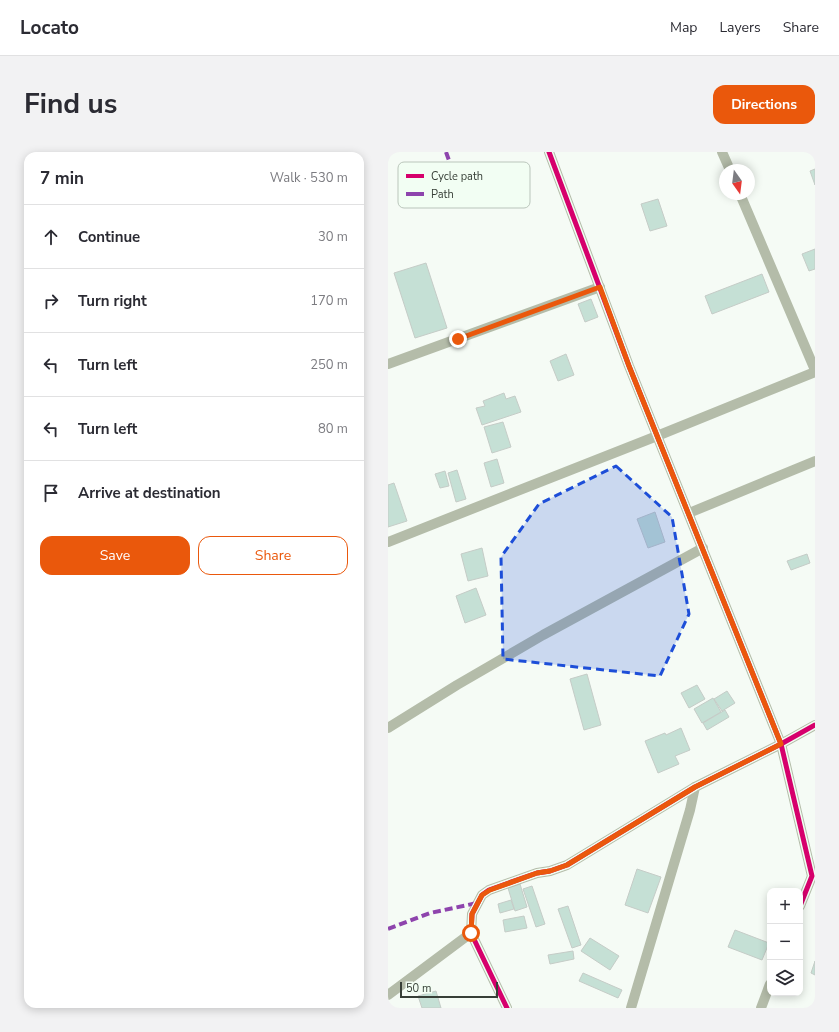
<!DOCTYPE html>
<html lang="en">
<head>
<meta charset="utf-8">
<style>
	body { margin:0; font-family:"Nunito Sans",sans-serif; background:#f2f2f3; color:#2b2b33 }
	.controls { position:absolute; right:12px; bottom:12px; display:grid; overflow:hidden; border-radius:8px; box-shadow:0 2px 10px #0003 }
	.controls button { width:36px; height:36px; display:grid; place-items:center; padding:0; border:0; border-bottom:1px solid #e1e1e2; background:#fff; color:#2b2b33; font:20px sans-serif }
	.compass { position:absolute; left:331px; top:12px; width:36px; height:36px; border-radius:50%; background:#fff; box-shadow:0 2px 10px #0003; rotate:166deg }
	.scale { position:absolute; left:12px; bottom:10px; width:98px; box-sizing:border-box; padding-left:4px; border:2px solid #373f37; border-top:0; font-size:11px; line-height:14px; white-space:nowrap; color:#373f37; -webkit-text-stroke:3px #f2fef3; paint-order:stroke }
	.stop { position:absolute; width:12px; height:12px; margin:-9px; border:3px solid #ea580c; border-radius:50%; background:#fff }
	.stop.end { background:#ea580c; border-color:#fff; box-shadow:0 1px 4px #0008 }
	.list { margin:0; padding:0; list-style:none }
	h2 { display:flex; justify-content:space-between; align-items:center; height:52px; margin:0; padding:0 16px; font-size:17px }
	h2 small { font-size:13px; font-weight:400; color:#7c7c81 }
	.list li { display:grid; grid-template-columns:26px 1fr auto; gap:12px; align-items:center; box-sizing:border-box; height:64px; padding:0 16px; border-top:1px solid #e1e1e2 }
	.list b { display:block; font-size:15px; white-space:nowrap }
	.list em { font-size:13px; font-style:normal; color:#7c7c81 }
	.actions { display:flex; gap:8px; padding:12px 16px }
	.actions a { flex:1; padding:9px 0; border:1px solid #ea580c; border-radius:12px; text-align:center; font-size:14px; color:#ea580c }
	.actions .main { background:#ea580c; color:#fff }
	.icon { flex:none; width:22px; height:22px; fill:none; stroke:currentColor; stroke-width:2; stroke-linecap:round; stroke-linejoin:round }
	.map { position:relative; flex:none; width:427px; height:856px; overflow:hidden; border-radius:12px }
	header { display:flex; align-items:center; gap:24px; box-sizing:border-box; height:56px; padding:0 20px; background:#fff; border-bottom:1px solid #e1e1e2 }
	header strong { font-size:19px }
	nav { display:flex; gap:22px; margin-inline-start:auto; font-size:14px }
	.intro { display:flex; align-items:center; justify-content:space-between; box-sizing:border-box; height:96px; padding:0 24px }
	h1 { margin:0; font-size:28px }
	.button { padding:10px 18px; border-radius:12px; background:#ea580c; color:#fff; font-size:14px; font-weight:700 }
	main { display:flex; gap:24px; padding:0 24px }
	aside { flex:1; background:#fff; border-radius:12px; box-shadow:0 2px 10px #0003 }
	.map>svg:first-child { display:block }
	.building { fill:#c5e0d5; stroke:#c5ccc7 }
	.lines { fill:none; stroke-linecap:round; stroke-linejoin:round }
	.minor { stroke:#b4bca9; stroke-width:10 }
	.quiet { stroke:#8e44ad; stroke-width:4; stroke-dasharray:8 4; stroke-linecap:butt }
	.cycleway-casing { stroke:#f2fef3; stroke-width:8 }
	.cycleway { stroke:#d6006c; stroke-width:5 }
	.route { stroke:#ea580c; stroke-width:5 }
	.marked { fill:#1d4ed8; fill-opacity:0.2; stroke:#1d4ed8; stroke-width:3; stroke-dasharray:8 5; stroke-linejoin:round }
	.key { fill:#f2fef3; stroke:#bac5bb; stroke-width:1 }
	.key-label { font-size:11px; fill:#373f37 }
</style>
</head>
<body>
<header>
<strong>Locato</strong>
<nav><a>Map</a><a>Layers</a><a>Share</a></nav>
</header>
<div class="intro"><h1>Find us</h1><a class="button">Directions</a></div>
<main>
<aside>
<h2>7 min<small>Walk · 530 m</small></h2>
<ul class="list">
<li><svg class="icon" aria-label="ahead" viewBox="0 0 24 24"><path d="M12 20V5M6 11l6-6 6 6"/></svg><div><b>Continue</b></div><em>30 m</em></li>
<li><svg class="icon" aria-label="right" viewBox="0 0 24 24"><path d="M7 20v-9h11M14 6l5 5-5 5"/></svg><div><b>Turn right</b></div><em>170 m</em></li>
<li><svg class="icon" aria-label="left" viewBox="0 0 24 24"><path d="M17 20v-9H6M10 6l-5 5 5 5"/></svg><div><b>Turn left</b></div><em>250 m</em></li>
<li><svg class="icon" aria-label="left" viewBox="0 0 24 24"><path d="M17 20v-9H6M10 6l-5 5 5 5"/></svg><div><b>Turn left</b></div><em>80 m</em></li>
<li><svg class="icon" aria-label="arrive" viewBox="0 0 24 24"><path d="M6 21V4h12l-3 4 3 4H6"/></svg><div><b>Arrive at destination</b></div></li>
</ul>
<div class="actions"><a class="main">Save</a><a>Share</a></div>
</aside>
<div class="map">
<svg width="427" height="856" viewBox="0 0 427 856">
	<rect width="100%" height="100%" fill="#f5fbf5"/>
	<g class="building">
		<path d="M427 17V33L422 19Z"/>
		<path d="M270 47 279 74 262 79 253 52Z"/>
		<path d="M427 97V117L421 119 414 102Z"/>
		<path d="M38 111 59 176 27 186 6 121Z"/>
		<path d="M374 122 381 140 324 162 317 144Z"/>
		<path d="M203 147 210 165 197 170 190 152Z"/>
		<path d="M178 202 186 223 170 229 162 209Z"/>
		<path d="M116 241 118 247 127 244 133 260 94 273 88 256 97 254 95 249Z"/>
		<path d="M115 270 123 295 104 301 96 275Z"/>
		<path d="M109 307 116 331 103 335 96 311Z"/>
		<path d="M69 318 78 347 68 350 60 321Z"/>
		<path d="M57 319 61 334 52 336 47 322Z"/>
		<path d="M6 331 19 369 0 375V333Z"/>
		<path d="M267 360 277 390 260 396 249 367Z"/>
		<path d="M94 396 100 424 80 429 73 402Z"/>
		<path d="M419 402 422 411 403 418 399 409Z"/>
		<path d="M88 436 98 463 77 471 68 444Z"/>
		<path d="M199 522 213 573 196 578 182 527Z"/>
		<path d="M309 533 317 547 301 556 293 541Z"/>
		<path d="M339 539 347 551 334 559 326 547Z"/>
		<path d="M325 546 333 560 314 571 306 557Z"/>
		<path d="M337 558 341 565 319 578 315 571Z"/>
		<path d="M293 576 302 598 287 604 291 612 270 621 257 589 277 581 278 583Z"/>
		<path d="M249 717 273 725 260 761 237 753Z"/>
		<path d="M132 732 139 755 127 759 120 736Z"/>
		<path d="M144 734 157 772 148 775 135 737Z"/>
		<path d="M123 748 126 757 112 761 110 752Z"/>
		<path d="M180 754 193 793 184 796 170 757Z"/>
		<path d="M136 764 139 776 117 780 115 768Z"/>
		<path d="M347 778 381 791 374 808 340 795Z"/>
		<path d="M202 786 231 804 222 818 193 799Z"/>
		<path d="M185 799 186 807 162 812 160 803Z"/>
		<path d="M427 809V823L423 821Z"/>
		<path d="M195 821 234 838 230 846 191 829Z"/>
		<path d="M48 839 53 856H34L30 844Z"/>
	</g>
	<g class="lines">
		<g class="minor">
			<path d="M161 0 241 214 393 592 424 724 412 754"/>
			<path d="M334 0 342 18"/>
			<path d="M352 42 427 218"/>
			<path d="M0 212 212 135"/>
			<path d="M301 361 427 309"/>
			<path d="M0 390 269 284 427 220"/>
			<path d="M0 576 69 533 155 483 315 396"/>
			<path d="M0 843 83 781"/>
			<path d="M119 856 83 781 84 762 94 743 101 738 149 721 162 719 179 713 307 635 393 592 427 573"/>
			<path d="M243 856 302 658 307 635"/>
			<path d="M373 856 382 832"/>
		</g>
		<g class="quiet">
			<path d="M58 0 63 14"/>
			<path d="M0 777 42 761 89 751"/>
		</g>
		<defs>
			<g id="cycleway">
				<path d="M161 0 241 214 393 592 424 724 412 754"/>
				<path d="M119 856 83 781 84 762 94 743 101 738 149 721 162 719 179 713 307 635 393 592 427 573"/>
			</g>
		</defs>
		<use href="#cycleway" class="cycleway-casing"/>
		<use href="#cycleway" class="cycleway"/>
	</g>
	<g class="lines">
		<path class="route" d="M70 187 212 135 241 214 393 592 307 635 179 713 162 719 149 721 102 738 94 743 84 762 83 781"/>
	</g>
	<path class="marked" d="M228 314 284 365 301 462 272 524 115 507 113 405 151 352Z"/>
	<rect x="10" y="10" width="132" height="46" rx="6" class="key"/>
	<rect x="18" y="22" width="18" height="4" fill="#d6006c"/>
	<rect x="18" y="40" width="18" height="4" fill="#8e44ad"/>
	<g class="key-label">
		<text x="43" y="28">Cycle path</text>
		<text x="43" y="46">Path</text>
	</g>
</svg>
<div class="controls">
<button>+</button>
<button>−</button>
<button><svg class="icon" aria-label="layers" viewBox="0 0 24 24"><path d="M12 4l9 5-9 5-9-5zM3 14l9 5 9-5"/></svg></button>
</div>
<svg class="compass" viewBox="-18 -18 36 36"><path d="M0-13l5 13h-10z" fill="#e53935"/><path d="M0 13l5-13h-10z" fill="#7c7c81"/></svg>
<div class="scale">50 m</div>
<div class="stop" style="left:83px;top:781px"></div>
<div class="stop end" style="left:70px;top:187px"></div>
</div>
</main>
</body>
</html>
